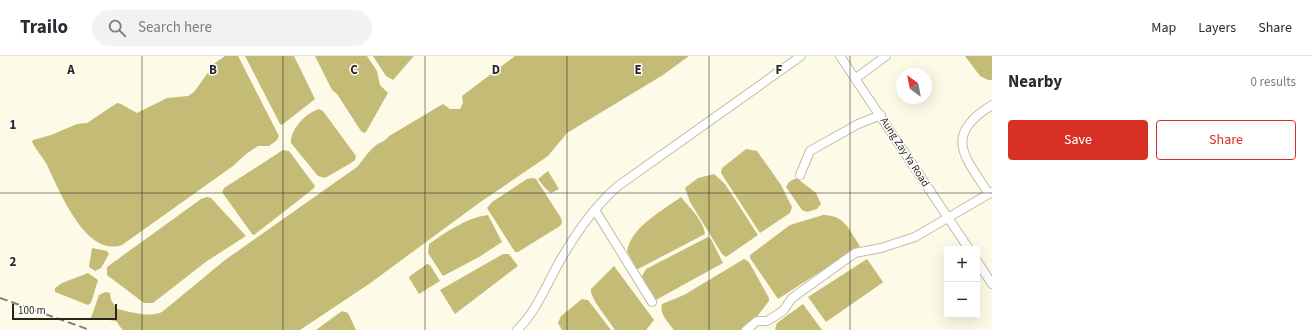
<!DOCTYPE html>
<html lang="en">
<head>
<meta charset="utf-8">
<style>
	body { margin:0; font-family:"Source Sans 3",sans-serif; background:#f2f2f3; color:#2b2b33 }
	.controls { position:absolute; right:12px; bottom:12px; display:grid; overflow:hidden; border-radius:4px; box-shadow:0 4px 16px #0002 }
	.controls button { width:36px; height:36px; display:grid; place-items:center; padding:0; border:0; border-bottom:1px solid #e1e1e2; background:#fff; color:#2b2b33; font:20px sans-serif }
	.compass { position:absolute; left:896px; top:12px; width:36px; height:36px; border-radius:50%; background:#fff; box-shadow:0 4px 16px #0002; rotate:328deg }
	.scale { position:absolute; left:12px; bottom:10px; width:105px; box-sizing:border-box; padding-left:4px; border:2px solid #27261f; border-top:0; font-size:11px; line-height:14px; white-space:nowrap; color:#27261f; -webkit-text-stroke:3px #fff; paint-order:stroke }
	.list { margin:0; padding:0; list-style:none }
	h2 { display:flex; justify-content:space-between; align-items:center; height:52px; margin:0; padding:0 16px; font-size:17px }
	h2 small { font-size:13px; font-weight:400; color:#7c7c81 }
	.actions { display:flex; gap:8px; padding:12px 16px }
	.actions a { flex:1; padding:9px 0; border:1px solid #d93025; border-radius:4px; text-align:center; font-size:14px; color:#d93025 }
	.actions .main { background:#d93025; color:#fff }
	.icon { flex:none; width:22px; height:22px; fill:none; stroke:currentColor; stroke-width:2; stroke-linecap:round; stroke-linejoin:round }
	.map { position:relative; flex:none; width:992px; height:274px; overflow:hidden }
	header { display:flex; align-items:center; gap:24px; box-sizing:border-box; height:56px; padding:0 20px; background:#fff; border-bottom:1px solid #e1e1e2 }
	header strong { font-size:19px }
	nav { display:flex; gap:22px; margin-inline-start:auto; font-size:14px }
	.search { width:280px; height:36px; background:#f2f2f3; display:flex; align-items:center; gap:10px; box-sizing:border-box; padding:0 14px; border-radius:22px; color:#7c7c81; font-size:15px }
	main { display:flex }
	aside { flex:1; background:#fff }
	.map>svg:first-child { display:block }
	.water { fill:#c4bb76 }
	.lines { fill:none; stroke-linecap:round; stroke-linejoin:round }
	.minor-casing { stroke:#c0beab; stroke-width:10 }
	.minor { stroke:#fff; stroke-width:8 }
	.rail { stroke:#817f73; stroke-width:2; stroke-dasharray:8 4; stroke-linecap:butt }
	.grid { fill:none; stroke:#27261f; stroke-width:1; stroke-opacity:0.55 }
	.labels { text-anchor:middle; dominant-baseline:central; stroke-width:3; stroke-linejoin:round; paint-order:stroke }
	.street-label { font-size:11px; fill:#27261f; stroke:#fff }
	.grid-label { font-size:13px; text-anchor:middle; font-weight:bold; fill:#27261f; stroke:#fff; stroke-width:3; stroke-linejoin:round; paint-order:stroke }
</style>
</head>
<body>
<header>
<strong>Trailo</strong>
<div class="search"><svg class="icon" aria-label="search" viewBox="0 0 24 24"><circle cx="10" cy="10" r="6"/><path d="M15 15l6 6"/></svg>Search here</div>
<nav><a>Map</a><a>Layers</a><a>Share</a></nav>
</header>
<main>
<div class="map">
<svg width="992" height="274" viewBox="0 0 992 274">
	<rect width="100%" height="100%" fill="#fdfbe7"/>
	<g class="water">
		<path d="M225 0H238L279 80 276 85 269 90H258L246 98 233 110 122 189C85 202 59 133 46 107 42 100 36 94 32 86L33 84 51 79 77 68 87 67 117 47 121 48 137 57 167 42 188 40 194 36 215 7Z"/>
		<path d="M245 0H294L315 43 282 69 280 68Z"/>
		<path d="M315 0H367L377 15 380 29 388 37 366 76 364 77 361 75 337 38 332 34Z"/>
		<path d="M373 0H414L393 24 386 20Z"/>
		<path d="M515 0H689L663 19 567 77 548 100 479 147 369 228 300 274H123C120 271 119 269 117 266 114 263 98 265 91 262L99 239 105 236 110 237 111 244 117 253C132 256 148 262 162 256L225 204 357 111C363 104 367 97 374 91 379 86 385 86 389 80L443 48 450 53H460L463 47 462 40Z"/>
		<path d="M965 0H992V24H988L980 20Z"/>
		<path d="M319 53 323 55 356 100 355 104 351 107 325 122 318 120 291 87C290 73 306 57 319 53Z"/>
		<path d="M746 93 757 95 781 129 792 151 790 157 760 177 721 117 722 112Z"/>
		<path d="M283 94 289 95 315 130 313 133 254 179 252 178 222 136 224 132Z"/>
		<path d="M548 115 559 133 551 137 545 132 538 123Z"/>
		<path d="M714 118 725 128 758 179 726 201 722 198 690 146 685 132 698 122Z"/>
		<path d="M533 122 536 123 561 162 562 167 560 170 518 196H515L487 152 492 146 527 123Z"/>
		<path d="M794 123H798L816 137 821 148 817 153 807 156 802 154 786 131 789 126Z"/>
		<path d="M207 141 211 142 246 180 207 205 153 247H144L107 219V211L201 143Z"/>
		<path d="M681 141C689 151 704 165 705 178L638 213 636 212 627 195C632 170 662 155 681 141Z"/>
		<path d="M488 159 502 186 479 201 443 220 428 197 429 188C446 176 466 162 488 159Z"/>
		<path d="M823 159C845 159 849 174 860 190L778 243 750 202V199L790 169Z"/>
		<path d="M708 181 711 183 723 207 654 245 652 244 642 220 646 213Z"/>
		<path d="M92 192 107 195 109 198 101 212 95 215 89 211Z"/>
		<path d="M503 198H509L518 210 455 258 440 234Z"/>
		<path d="M744 203 749 206 769 242V245L751 268 743 274H674C669 267 659 258 662 248L684 239Z"/>
		<path d="M867 203 883 226 882 227 826 266 808 241Z"/>
		<path d="M427 208 430 209 440 225 419 238 409 222 410 220Z"/>
		<path d="M614 210 654 264 646 274H615C610 266 589 241 591 233Z"/>
		<path d="M88 217 98 224 91 247 88 249 55 236V232L62 227Z"/>
		<path d="M582 243 588 244 611 274H562L558 267 561 260Z"/>
		<path d="M803 248 822 274H775L777 267Z"/>
		<path d="M342 255 348 257 356 274H316Z"/>
	</g>
	<g class="lines">
		<defs>
			<g id="minor">
				<path d="M840 0 969 193"/>
				<path d="M856 22 886 0"/>
				<path d="M800 119 810 95 858 68 881 59"/>
				<path d="M989 138C964 100 943 79 992 49"/>
				<path d="M595 154 652 246"/>
				<path d="M977 205 992 228"/>
				<path d="M517 274C537 255 547 227 561 203 576 177 595 150 618 130L801 0"/>
				<path d="M746 274 757 265H767L783 255 792 242 855 197 881 192 915 181 992 136"/>
			</g>
		</defs>
		<use href="#minor" class="minor-casing"/>
		<use href="#minor" class="minor"/>
		<path class="rail" d="M0 242 90 274"/>
	</g>
	<path class="grid" d="M142 0V274M283 0V274M425 0V274M567 0V274M709 0V274M850 0V274M0 137H992"/>
	<g class="labels">
		<g class="street-label">
			<text transform="translate(905 96) rotate(57)">Aung Zay Ya Road</text>
		</g>
	</g>
	<g class="grid-label">
		<text x="71" y="18">A</text>
		<text x="213" y="18">B</text>
		<text x="354" y="18">C</text>
		<text x="496" y="18">D</text>
		<text x="638" y="18">E</text>
		<text x="779" y="18">F</text>
		<text x="13" y="73">1</text>
		<text x="13" y="210">2</text>
	</g>
</svg>
<div class="controls">
<button>+</button>
<button>−</button>
</div>
<svg class="compass" viewBox="-18 -18 36 36"><path d="M0-13l5 13h-10z" fill="#e53935"/><path d="M0 13l5-13h-10z" fill="#7c7c81"/></svg>
<div class="scale">100 m</div>
</div>
<aside>
<h2>Nearby<small>0 results</small></h2>
<ul class="list">
</ul>
<div class="actions"><a class="main">Save</a><a>Share</a></div>
</aside>
</main>
</body>
</html>
